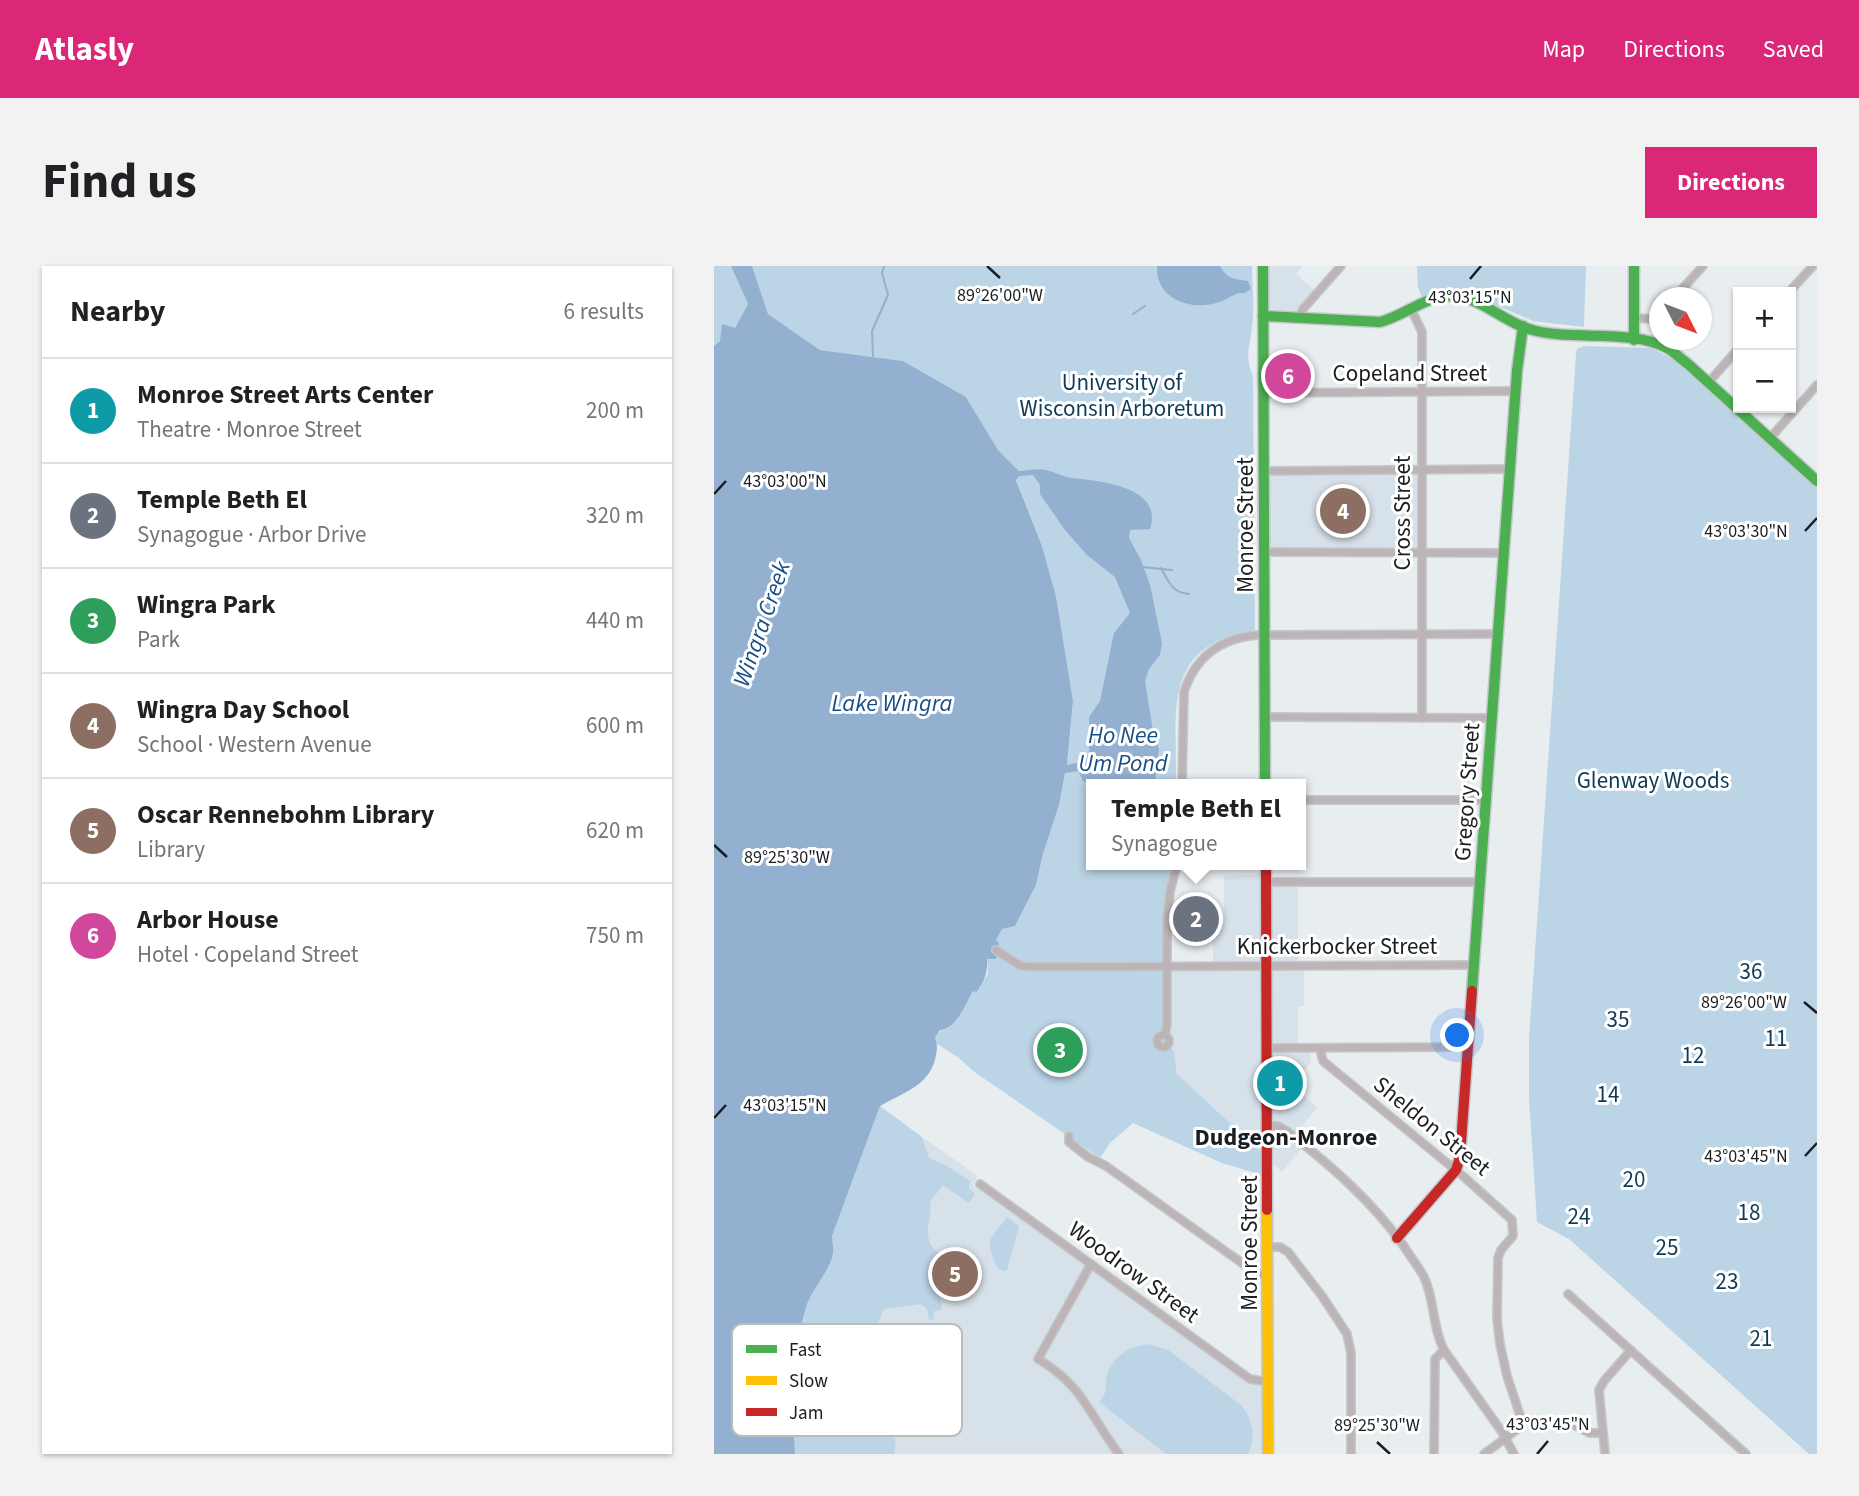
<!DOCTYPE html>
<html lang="en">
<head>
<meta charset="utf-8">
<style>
	body { margin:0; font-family:"Source Sans 3",sans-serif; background:#f2f2f2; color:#202124 }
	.controls { position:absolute; right:21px; top:21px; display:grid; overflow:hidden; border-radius:0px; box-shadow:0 2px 5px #0004 }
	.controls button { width:63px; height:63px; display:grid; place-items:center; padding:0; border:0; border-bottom:2px solid #e0e0e0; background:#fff; color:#202124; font:35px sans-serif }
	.compass { position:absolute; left:935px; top:21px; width:63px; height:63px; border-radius:50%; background:#fff; box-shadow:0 2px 5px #0004; rotate:132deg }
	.you { position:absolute; left:744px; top:770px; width:24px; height:24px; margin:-18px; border:5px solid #fff; border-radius:50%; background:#1a73e8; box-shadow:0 0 0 10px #1a73e833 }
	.badge { display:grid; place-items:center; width:46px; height:46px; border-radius:50%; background:#db2777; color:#fff; font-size:23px; font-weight:700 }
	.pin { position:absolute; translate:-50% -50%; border:4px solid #fff; box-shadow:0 2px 7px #0006 }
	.popup { position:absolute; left:372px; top:513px; width:220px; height:91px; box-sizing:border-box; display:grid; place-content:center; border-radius:0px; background:#fff; filter:drop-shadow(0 2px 5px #0005); font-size:23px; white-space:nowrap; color:#757577 }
	.popup b { font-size:26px; color:#202124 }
	.popup::after { content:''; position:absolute; left:50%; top:100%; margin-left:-14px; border:14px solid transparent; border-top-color:#fff }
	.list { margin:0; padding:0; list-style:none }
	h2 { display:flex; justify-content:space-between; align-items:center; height:91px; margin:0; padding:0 28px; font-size:30px }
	h2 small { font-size:23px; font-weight:400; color:#757577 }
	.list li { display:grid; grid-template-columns:46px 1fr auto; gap:21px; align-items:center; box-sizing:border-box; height:105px; padding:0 28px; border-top:2px solid #e0e0e0 }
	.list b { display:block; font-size:26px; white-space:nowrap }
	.list p { margin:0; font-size:23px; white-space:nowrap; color:#757577 }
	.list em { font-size:23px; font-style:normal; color:#757577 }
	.map { position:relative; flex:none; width:1103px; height:1188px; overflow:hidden; border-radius:0px }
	header { display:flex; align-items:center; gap:42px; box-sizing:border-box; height:98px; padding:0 35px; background:#db2777; color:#fff }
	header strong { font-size:33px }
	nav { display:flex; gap:38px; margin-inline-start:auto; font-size:24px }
	.intro { display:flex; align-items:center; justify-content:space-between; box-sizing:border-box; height:168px; padding:0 42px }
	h1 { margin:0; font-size:49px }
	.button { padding:18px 32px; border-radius:0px; background:#db2777; color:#fff; font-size:24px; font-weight:700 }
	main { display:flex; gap:42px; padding:0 42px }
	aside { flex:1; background:#fff; border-radius:0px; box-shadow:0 2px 5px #0004 }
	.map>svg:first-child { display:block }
	.built { fill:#d7e1e9 }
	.green { fill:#bbd4e6 }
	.water { fill:#94b0d0; fill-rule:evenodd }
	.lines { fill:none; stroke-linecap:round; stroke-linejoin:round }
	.stream { stroke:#94b0d0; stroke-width:2 }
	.street-casing { stroke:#c4c8ca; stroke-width:10 }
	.fast-casing { stroke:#c4c8ca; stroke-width:13 }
	.slow-casing { stroke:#c4c8ca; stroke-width:13 }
	.jam-casing { stroke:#c4c8ca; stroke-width:13 }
	.street { stroke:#bdb4b7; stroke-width:7 }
	.fast { stroke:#4caf50; stroke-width:10 }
	.slow { stroke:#ffc107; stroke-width:10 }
	.jam { stroke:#c62828; stroke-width:10 }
	.ticks { fill:none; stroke:#1b1e20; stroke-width:2.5 }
	.labels { text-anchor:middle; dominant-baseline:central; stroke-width:6; stroke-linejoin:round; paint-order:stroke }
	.street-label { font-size:23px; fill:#1b1e20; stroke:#fff }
	.park-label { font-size:23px; fill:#103b56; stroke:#fff }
	.water-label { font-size:24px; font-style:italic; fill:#184e86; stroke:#fff }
	.neighbourhood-label { font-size:24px; font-weight:bold; fill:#1b1e20; stroke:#fff }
	.key { fill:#fff; stroke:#bbbcbc; stroke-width:2 }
	.key-label { font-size:19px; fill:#1b1e20 }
	.ticks-label { font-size:18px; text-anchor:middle; fill:#1b1e20; stroke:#fff; stroke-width:6; stroke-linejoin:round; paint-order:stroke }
</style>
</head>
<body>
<header>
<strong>Atlasly</strong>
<nav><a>Map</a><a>Directions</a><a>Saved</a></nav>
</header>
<div class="intro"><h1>Find us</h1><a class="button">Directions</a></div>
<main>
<aside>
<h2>Nearby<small>6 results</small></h2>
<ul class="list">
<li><span class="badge" style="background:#0f9aa8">1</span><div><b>Monroe Street Arts Center</b><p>Theatre · Monroe Street</p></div><em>200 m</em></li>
<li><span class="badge" style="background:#6b7280">2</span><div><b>Temple Beth El</b><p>Synagogue · Arbor Drive</p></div><em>320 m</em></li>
<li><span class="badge" style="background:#2e9e5b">3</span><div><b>Wingra Park</b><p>Park</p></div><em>440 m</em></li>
<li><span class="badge" style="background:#8d6e63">4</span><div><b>Wingra Day School</b><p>School · Western Avenue</p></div><em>600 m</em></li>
<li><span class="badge" style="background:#8d6e63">5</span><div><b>Oscar Rennebohm Library</b><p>Library</p></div><em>620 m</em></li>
<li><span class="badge" style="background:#d1479c">6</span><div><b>Arbor House</b><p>Hotel · Copeland Street</p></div><em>750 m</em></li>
</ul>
</aside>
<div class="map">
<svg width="1103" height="1188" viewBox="0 0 1103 1188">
	<rect width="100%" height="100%" fill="#e8edf0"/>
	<g class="built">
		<path d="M554 0H589L582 8 600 24 581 46 555 43Z"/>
		<path d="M707 203 708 286H550V205Z"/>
		<path d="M552 608V616L584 617V698L590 699V740L584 741V782L596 783 597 796 579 820 603 841 583 867 593 876 568 906 463 808 460 787 453 769V700L499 699V658H510V610Z"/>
		<path d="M201 866 264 910 259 918 530 1113 546 1120 548 1125V1188H81Z"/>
	</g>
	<g class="green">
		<path d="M0 0H17L34 38 21 62 0 80Z"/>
		<path d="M38 0H538C538 20 541 42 538 61 536 81 530 89 539 110L541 364C447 380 463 443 462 518H377V599H458L452 623 448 761 460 787 463 808 548 887V909L508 897 419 857 396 877 386 892 259 805 244 791 223 778 221 772 227 764C243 763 251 737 259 724L266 722 274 707 273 692 281 688 282 674 288 662 301 660 322 619 329 588 345 539 354 492 359 435 342 330 328 280 302 213 305 205 284 184 252 131 189 95 106 84 54 48Z"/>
		<path d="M703 0H872L870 61 819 55 759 29 740 26 709 33 704 22Z"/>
		<path d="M870 80 937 82 960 94 1103 222V1188H1095L855 973 823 956 815 834V773L862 88 863 83Z"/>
		<path d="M166 840 208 871 215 892 235 901 256 915 255 922 261 928 255 937 229 919 216 936C219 949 210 963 216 977 217 981 224 986 226 991L220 1014 228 1038 227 1044 220 1045 219 1054 215 1053 213 1043 207 1038 170 1043 164 1057 166 1081 183 1080 184 1066 211 1064V1072L197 1077V1085L201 1090 190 1102C191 1124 178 1131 178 1144 178 1161 184 1170 180 1188H81L78 1120C86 1105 82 1088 85 1072 86 1064 90 1049 92 1041 98 1022 116 1006 119 987 120 982 118 975 118 970Z"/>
		<path d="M293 951 305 960 293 1004 290 1005 283 1002C271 971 274 977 293 951Z"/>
		<path d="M434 1078 454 1084 527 1139C539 1154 542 1170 534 1188H452L385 1136C395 1125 390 1123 393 1110 398 1091 415 1080 434 1078Z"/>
	</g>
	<g class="water">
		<path d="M17 0H38L54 48 106 84 189 95 252 131 284 184 305 205C313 205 324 202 332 204 341 206 349 211 358 212 385 215 450 220 436 263L416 264 415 272 427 294 436 319 448 377 446 389 435 403 431 415 439 465 445 483 441 517 377 518V520L369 515 364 505 351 507 345 539 329 588 322 619 301 660 288 663 282 674 285 677 281 688 283 691 281 693H273C274 705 270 718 262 726L259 725C251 738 243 763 226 764L221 772C224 780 223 785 221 794 213 821 188 827 166 840L118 970C118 975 120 982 119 987 116 1006 98 1022 92 1041 90 1049 86 1064 85 1072 82 1089 86 1105 78 1120L81 1188H0V80L6 75 8 58 21 62 34 38ZM319 209 326 219V228L351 264 373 289 401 311 416 347 400 367 386 435 375 451V488L367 496 353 499 359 435 342 330 328 280 302 214 305 210Z"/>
		<path d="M443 0H506C513 13 520 13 534 15L537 23 531 27C519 26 516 33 505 36 478 46 441 33 443 0Z"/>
	</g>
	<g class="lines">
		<g class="stream">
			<path d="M419 48 431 40"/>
			<path d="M159 90 158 65 174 29 168 7 170 0"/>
			<path d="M428 301 458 304"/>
			<path d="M447 302C455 316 458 327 475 328"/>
		</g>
		<defs>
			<g id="street">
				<path d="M1075 26 1099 0"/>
				<path d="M960 32 989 0"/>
				<path d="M698 45 708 66V452"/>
				<path d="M921 52 939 53 945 48"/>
				<path d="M584 53 589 43 627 0"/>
				<path d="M994 117 1024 83"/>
				<path d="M549 127 802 125"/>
				<path d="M1056 172 1103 119"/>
				<path d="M550 205 795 203"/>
				<path d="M550 286 789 287"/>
				<path d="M551 451 778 452"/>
				<path d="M468 518 470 426C481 391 507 372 544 369L784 368"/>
				<path d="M587 534H772"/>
				<path d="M552 616H765"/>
				<path d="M282 684 307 700 320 701 759 699"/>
				<circle cx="449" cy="775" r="6"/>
				<path d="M451 769 453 758V653L456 625 463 599"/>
				<path d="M553 782 753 781"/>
				<path d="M606 783 609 795 750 911 798 954 799 970 787 984 784 992 783 1053 786 1078 793 1110 808 1155 805 1162 770 1188"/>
				<path d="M554 860H564L573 865C617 900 657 934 689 979 696 990 704 1000 710 1011 721 1034 718 1061 730 1084L788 1166 800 1188"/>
				<path d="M355 870V876L374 891 392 900 542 1007 554 1010"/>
				<path d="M266 918 536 1113 554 1116"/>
				<path d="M554 981H566L574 986 608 1030 633 1068 637 1087V1188"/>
				<path d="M377 998 324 1093C370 1120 375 1149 405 1188"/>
				<path d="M854 1028 1032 1188"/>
				<path d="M852 1155 876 1167H888"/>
				<path d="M720 1188 721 1093 730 1084"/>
				<path d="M891 1188 885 1124 890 1115 917 1084"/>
			</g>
			<g id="fast">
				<path d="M549 0 551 518"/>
				<path d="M920 0V74"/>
				<path d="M549 50 666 56C690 50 711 30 736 30 766 30 788 55 815 63 856 76 916 62 953 82 960 86 967 93 974 98L1103 215"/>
				<path d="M758 725 803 105 809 60"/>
			</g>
			<path id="slow" d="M553 944 554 1188"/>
			<g id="jam">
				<path d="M552 599 553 944"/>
				<path d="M683 972 742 904 746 891 758 725"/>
			</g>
		</defs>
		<use href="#street" class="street-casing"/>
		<use href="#fast" class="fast-casing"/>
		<use href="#slow" class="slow-casing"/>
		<use href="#jam" class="jam-casing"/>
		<use href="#street" class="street"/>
		<use href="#fast" class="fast"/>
		<use href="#slow" class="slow"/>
		<use href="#jam" class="jam"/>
	</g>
	<path class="ticks" d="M273 0 286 12M756 13 767 0M0 228 12 215M1091 265 1103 252M0 579 13 591M1090 736 1103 747M0 852 12 839M1091 890 1103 877M663 1176 676 1188M823 1188 834 1175"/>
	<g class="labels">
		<g class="street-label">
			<text x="696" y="107">Copeland Street</text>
			<text transform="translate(688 247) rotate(-90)">Cross Street</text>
			<text transform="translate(531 259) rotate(-90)">Monroe Street</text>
			<text transform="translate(753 526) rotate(-86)">Gregory Street</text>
			<text x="623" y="680">Knickerbocker Street</text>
			<text transform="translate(718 860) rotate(39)">Sheldon Street</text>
			<text transform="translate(535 977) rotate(-90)">Monroe Street</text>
			<text transform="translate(420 1006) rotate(36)">Woodrow Street</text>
		</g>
		<g class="park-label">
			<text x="408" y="116">University of<tspan x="408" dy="26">Wisconsin Arboretum</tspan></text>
			<text x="939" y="514">Glenway Woods</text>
			<text x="1037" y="705">36</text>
			<text x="904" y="753">35</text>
			<text x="1062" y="772">11</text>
			<text x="979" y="789">12</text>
			<text x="894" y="828">14</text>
			<text x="920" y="913">20</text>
			<text x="1035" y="946">18</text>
			<text x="865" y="950">24</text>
			<text x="953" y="981">25</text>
			<text x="1013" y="1015">23</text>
			<text x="1047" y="1072">21</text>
		</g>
		<g class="water-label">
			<text transform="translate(48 358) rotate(-71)">Wingra Creek</text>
			<text x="178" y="437">Lake Wingra</text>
			<text x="409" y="469">Ho Nee<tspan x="409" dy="28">Um Pond</tspan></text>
		</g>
		<g class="neighbourhood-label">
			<text x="572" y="871">Dudgeon-Monroe</text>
		</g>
	</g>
	<rect x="18" y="1058" width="230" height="112" rx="10" class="key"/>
	<rect x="32" y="1079" width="31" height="8" fill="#4caf50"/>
	<rect x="32" y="1110" width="31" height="9" fill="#ffc107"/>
	<rect x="32" y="1142" width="31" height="8" fill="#c62828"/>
	<g class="key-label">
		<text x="75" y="1090">Fast</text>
		<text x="75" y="1121">Slow</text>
		<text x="75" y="1153">Jam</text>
	</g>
	<g class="ticks-label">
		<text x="286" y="35">89°26'00"W</text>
		<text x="756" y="37">43°03'15"N</text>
		<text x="71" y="221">43°03'00"N</text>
		<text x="1032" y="271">43°03'30"N</text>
		<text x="73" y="597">89°25'30"W</text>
		<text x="1030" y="742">89°26'00"W</text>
		<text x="71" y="845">43°03'15"N</text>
		<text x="1032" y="896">43°03'45"N</text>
		<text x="834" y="1164">43°03'45"N</text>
		<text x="663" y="1165">89°25'30"W</text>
	</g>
</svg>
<div class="controls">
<button>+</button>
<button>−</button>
</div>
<svg class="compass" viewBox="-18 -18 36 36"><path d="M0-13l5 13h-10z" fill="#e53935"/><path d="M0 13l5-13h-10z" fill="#757577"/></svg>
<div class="you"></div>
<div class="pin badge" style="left:566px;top:817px;background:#0f9aa8">1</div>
<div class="pin badge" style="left:482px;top:653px;background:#6b7280">2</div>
<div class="popup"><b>Temple Beth El</b>Synagogue</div>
<div class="pin badge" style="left:346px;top:784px;background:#2e9e5b">3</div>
<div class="pin badge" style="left:629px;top:245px;background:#8d6e63">4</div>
<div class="pin badge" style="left:241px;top:1008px;background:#8d6e63">5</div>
<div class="pin badge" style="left:574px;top:110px;background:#d1479c">6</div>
</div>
</main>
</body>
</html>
